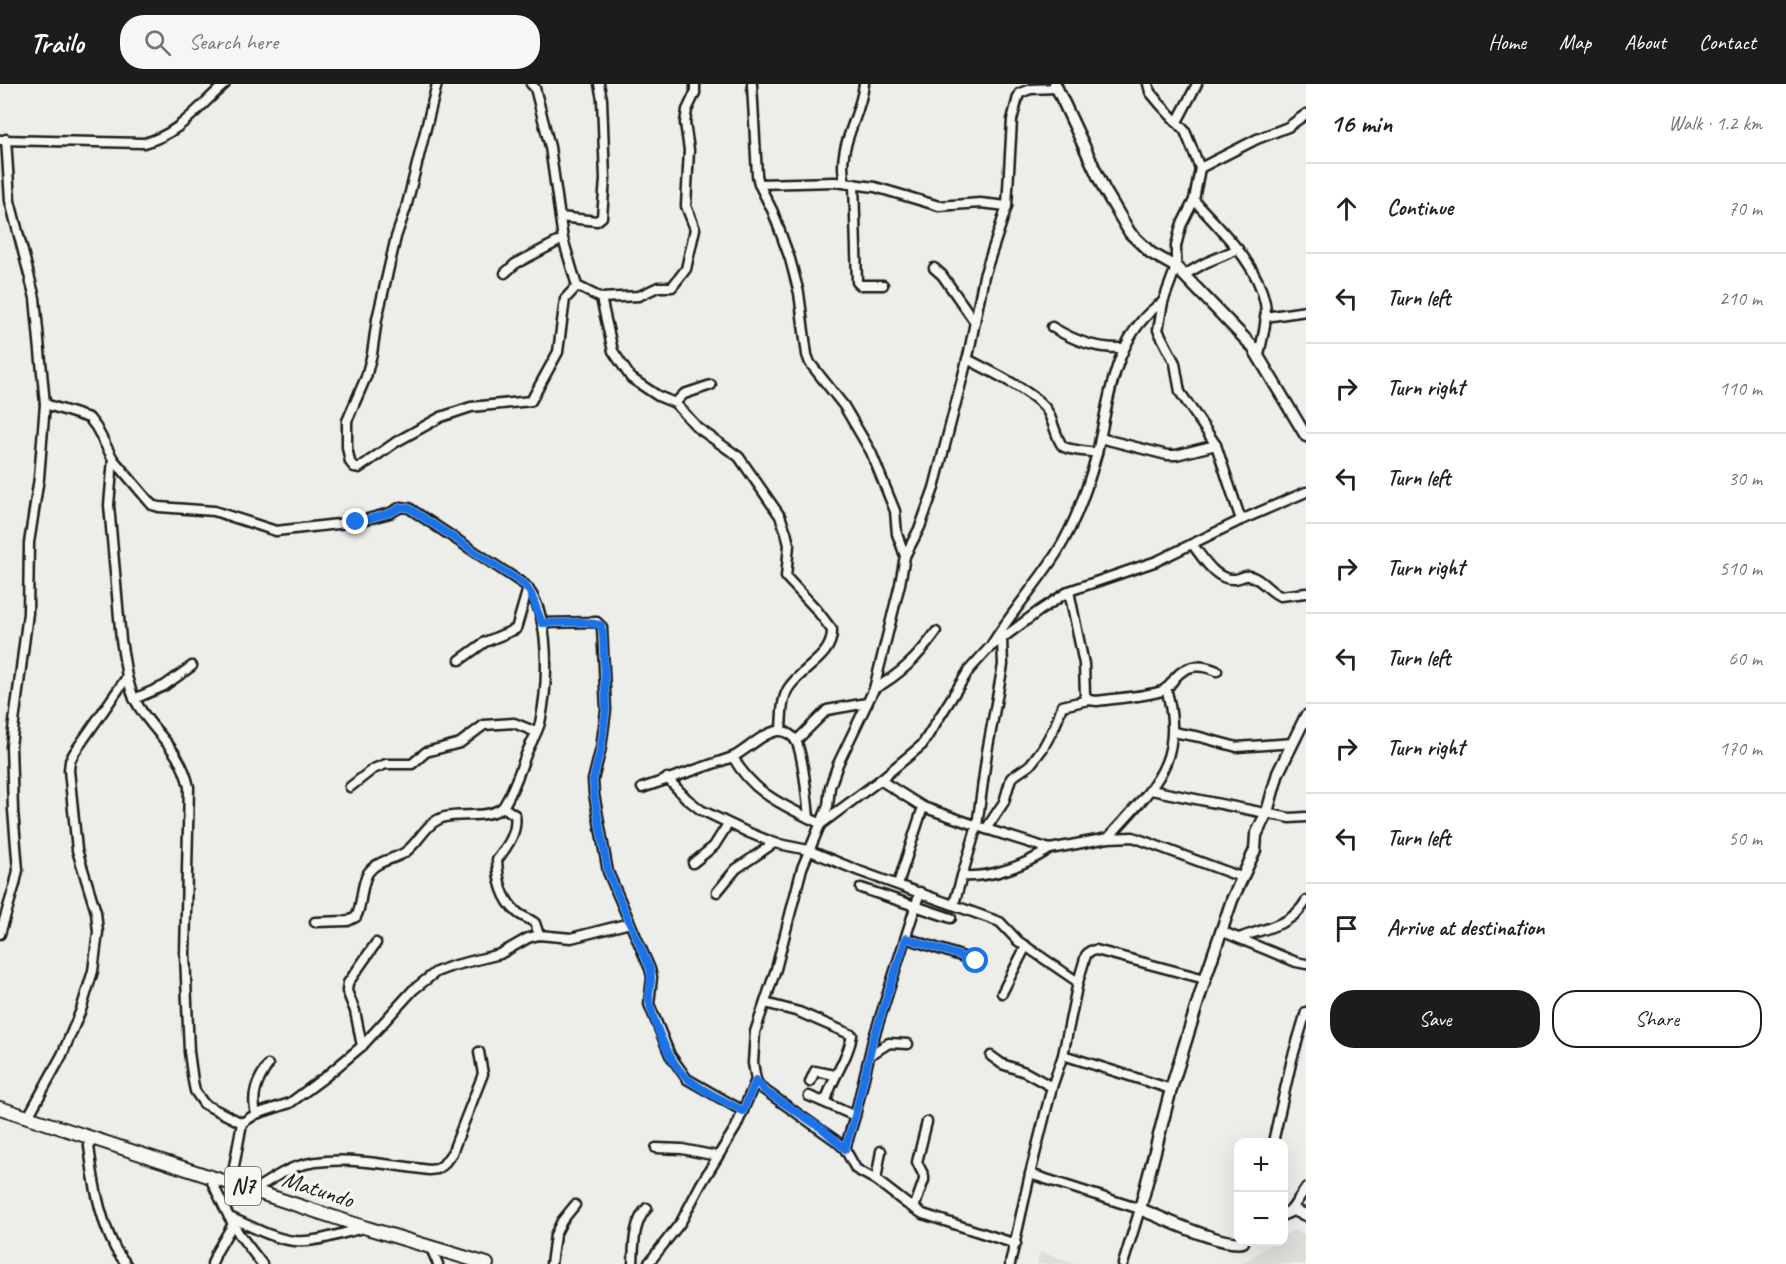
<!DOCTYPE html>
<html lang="en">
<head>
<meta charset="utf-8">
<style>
	body { margin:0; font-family:Caveat,sans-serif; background:#f6f6f6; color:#222 }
	.controls { position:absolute; right:18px; bottom:18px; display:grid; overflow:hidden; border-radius:12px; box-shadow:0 6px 24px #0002 }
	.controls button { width:54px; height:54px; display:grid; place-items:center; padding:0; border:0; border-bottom:2px solid #e0e0e0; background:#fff; color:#222; font:30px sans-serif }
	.stop { position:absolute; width:18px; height:18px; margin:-14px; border:4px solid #1a73e8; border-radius:50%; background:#fff }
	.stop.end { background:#1a73e8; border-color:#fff; box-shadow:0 2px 6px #0008 }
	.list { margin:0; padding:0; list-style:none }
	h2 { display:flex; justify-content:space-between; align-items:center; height:78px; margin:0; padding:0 24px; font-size:26px }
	h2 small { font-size:20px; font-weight:400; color:#767676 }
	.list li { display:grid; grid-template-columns:39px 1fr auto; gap:18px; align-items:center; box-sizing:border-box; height:90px; padding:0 24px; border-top:2px solid #e0e0e0 }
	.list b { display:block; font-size:22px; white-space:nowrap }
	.list em { font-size:20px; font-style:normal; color:#767676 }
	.actions { display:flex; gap:12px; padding:18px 24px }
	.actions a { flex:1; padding:14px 0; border:2px solid #1c1c1c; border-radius:24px; text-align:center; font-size:21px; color:#1c1c1c }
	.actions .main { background:#1c1c1c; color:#fff }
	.icon { flex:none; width:33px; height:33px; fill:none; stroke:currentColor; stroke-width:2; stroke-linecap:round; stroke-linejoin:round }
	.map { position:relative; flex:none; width:1306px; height:1180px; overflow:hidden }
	header { display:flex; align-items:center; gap:36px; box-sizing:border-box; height:84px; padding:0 30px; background:#1c1c1c; color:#fff }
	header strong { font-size:28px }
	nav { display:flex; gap:33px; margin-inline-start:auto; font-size:21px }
	.search { width:420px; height:54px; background:#f6f6f6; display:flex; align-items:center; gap:15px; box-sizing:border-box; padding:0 21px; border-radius:24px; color:#767676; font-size:22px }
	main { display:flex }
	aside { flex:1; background:#fff }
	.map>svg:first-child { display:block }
	.built { fill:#ddddda }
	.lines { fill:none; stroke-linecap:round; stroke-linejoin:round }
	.minor-casing { stroke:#1c1c1c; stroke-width:13 }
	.tertiary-casing { stroke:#1c1c1c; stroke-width:15 }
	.primary-casing { stroke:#1c1c1c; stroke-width:16 }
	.minor { stroke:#f6f6f2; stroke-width:8 }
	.tertiary { stroke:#f6f6f2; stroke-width:10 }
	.primary { stroke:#f6f6f2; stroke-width:12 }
	.route { stroke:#1a73e8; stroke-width:8 }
	.labels { text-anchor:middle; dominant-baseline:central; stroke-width:6; stroke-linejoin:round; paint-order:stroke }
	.shield { fill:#f6f6f2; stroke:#5d5d5c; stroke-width:1.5 }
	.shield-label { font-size:22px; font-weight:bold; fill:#1c1c1c }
	.street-label { font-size:24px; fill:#1c1c1c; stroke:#f6f6f2 }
</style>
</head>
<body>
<header>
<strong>Trailo</strong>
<div class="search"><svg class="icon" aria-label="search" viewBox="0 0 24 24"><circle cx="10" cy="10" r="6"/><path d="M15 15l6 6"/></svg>Search here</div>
<nav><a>Home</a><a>Map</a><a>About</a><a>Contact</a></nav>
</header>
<main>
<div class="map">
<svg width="1306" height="1180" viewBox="0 0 1306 1180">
	<rect width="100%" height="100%" fill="#edede9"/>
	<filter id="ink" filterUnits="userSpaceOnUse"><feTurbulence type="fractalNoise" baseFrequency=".0167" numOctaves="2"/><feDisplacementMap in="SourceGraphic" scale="12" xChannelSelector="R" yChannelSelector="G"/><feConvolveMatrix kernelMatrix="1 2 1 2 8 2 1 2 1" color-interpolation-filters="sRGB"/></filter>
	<g filter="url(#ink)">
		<g class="built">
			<path d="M1293 1146 1306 1151V1180H1241L1275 1158H1284V1152Z"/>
			<path d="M1040 1168 1079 1180H1037Z"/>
		</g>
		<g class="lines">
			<defs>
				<g id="minor">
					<path d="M437 0 406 124 396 153 377 235 372 270 366 293 347 337V363L350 378 354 383 359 384 396 358 441 333 471 323 531 317 558 268 565 215 577 202"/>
					<path d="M531 0 535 4 550 63 563 155 577 202 601 214 613 267 631 294 658 312 675 319 698 344 739 373 780 432 786 448 789 461 786 493 816 525 832 546C833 574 800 584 788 605 781 617 782 633 781 646"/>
					<path d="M752 0 757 91 759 100 773 128 790 175 799 209 807 271 810 279 844 322 871 368 895 427 897 450 905 472"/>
					<path d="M1148 0 1150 8 1160 20 1185 47 1200 84 1194 116 1181 142 1176 162V183L1163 218 1158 246 1175 279 1180 308 1216 361 1241 436"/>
					<path d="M1177 38 1197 0"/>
					<path d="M0 56 144 59C180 50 198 23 225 0"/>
					<path d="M1200 84 1257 55 1288 43 1306 30"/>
					<path d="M845 99C836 62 860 36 864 0"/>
					<path d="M759 100 835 98 875 103 939 122 980 119 1007 122"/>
					<path d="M854 100 857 198 860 201H883"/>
					<path d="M1194 116C1220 146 1257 178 1265 219 1268 236 1262 255 1259 271"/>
					<path d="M560 133 597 137 602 133 605 95 602 15 599 0"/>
					<path d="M934 184 942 191 975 238"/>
					<path d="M505 189 515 180 563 155"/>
					<path d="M1184 191 1205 179 1238 165"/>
					<path d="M601 214 639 212 658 203H672L686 185 695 145 686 122 689 66 685 39 687 26 695 9V0"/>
					<path d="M1265 233 1306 227"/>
					<path d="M1052 243C1075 257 1096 265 1124 264"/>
					<path d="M967 275C988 286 1032 307 1046 325 1053 334 1057 359 1064 363 1073 367 1087 367 1097 369"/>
					<path d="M675 319 684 310 711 301"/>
					<path d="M45 320 89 334 96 343 113 375 152 421 159 423 214 427 276 447 356 438 390 429 401 423 409 424 525 501C552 530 548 602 540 639 537 649 531 659 527 668 520 686 514 706 503 723 489 735 463 729 445 733 425 738 419 760 404 769 392 776 376 777 368 789 360 803 363 820 356 833L348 837 315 838"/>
					<path d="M1100 354 1167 371H1176L1216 361"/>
					<path d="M1192 460C1202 472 1215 497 1235 495 1241 495 1246 489 1253 493 1263 497 1270 508 1280 512L1306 509"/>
					<path d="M1069 507 1084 580 1085 611 1088 616 1097 617C1116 614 1143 613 1162 607 1168 605 1171 599 1175 594 1187 580 1201 580 1217 587"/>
					<path d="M542 539 597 538 602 543 606 626 601 664 593 696 594 710 608 788 650 885 652 893 649 920 670 971 687 995 743 1027"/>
					<path d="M1002 555 1003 581 987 668 977 742 962 792C992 794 1025 781 1050 765"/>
					<path d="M992 560C1011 529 1036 501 1056 470 1075 440 1088 403 1097 369 1109 317 1114 249 1163 218"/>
					<path d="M460 576 485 558 516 545 528 504"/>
					<path d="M127 593C130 601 131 609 135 616 152 649 180 662 189 703L185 870 189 968 193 997 195 1007 204 1020 242 1039"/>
					<path d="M874 605C901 590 918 573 936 548"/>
					<path d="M134 615 164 602 192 582"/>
					<path d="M1173 648 1200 653 1237 663 1293 659"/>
					<path d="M796 657 827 626 867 619"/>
					<path d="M733 673C753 710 785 722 821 740"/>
					<path d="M667 694 687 715 701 726 747 748 774 759 808 766 859 787 1000 838 1018 857 1078 898"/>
					<path d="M880 696 923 723 986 745 1050 765 1108 754 1133 753 1241 793"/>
					<path d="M350 703 373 685 386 680H412L426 668 460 659 484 641 514 639 536 648"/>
					<path d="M642 704 733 673C747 666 762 649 778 647 785 646 794 652 797 659 804 676 807 714 809 734"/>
					<path d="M1151 706 1290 734 1306 733"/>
					<path d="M503 723 515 731C518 748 507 763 497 776 498 796 502 816 518 829 523 833 530 835 535 839L539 851"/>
					<path d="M821 740 880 696 922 661 969 586 989 564 1039 527 1069 507 1157 477 1241 436 1306 408"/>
					<path d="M986 745 1004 718 1011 694 1030 681 1043 664 1055 642 1062 622 1088 616"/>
					<path d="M1108 754C1153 703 1187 678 1166 604"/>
					<path d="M693 779 714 762 728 740"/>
					<path d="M898 800 923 723"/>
					<path d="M861 804 951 834"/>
					<path d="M717 808 736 785 774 759"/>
					<path d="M954 820 962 792"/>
					<path d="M1221 847 1296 878 1306 880"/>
					<path d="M0 850 15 800 18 786 13 726 11 662 28 529 29 459 39 394 45 320 35 214 10 117 6 55"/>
					<path d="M906 854 976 877"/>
					<path d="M1239 854C1264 844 1292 842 1306 817"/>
					<path d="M1002 909 1026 862"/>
					<path d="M765 919 799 928 852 951C849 973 833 992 827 1014L821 1017 809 1012"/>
					<path d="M362 962 355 927 347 907 348 899 376 859"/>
					<path d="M870 971 889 959 908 960"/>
					<path d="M1063 971 1171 1005"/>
					<path d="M991 972 1002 980 1025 988 1052 1003"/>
					<path d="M810 998 815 987 835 991"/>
					<path d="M821 1017 855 1032"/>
					<path d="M256 1030C251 1011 257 997 268 981"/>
					<path d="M28 1033 62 971 81 926 93 887 98 848 96 828 77 766 69 686 70 677 74 669 127 593 121 556 109 421 113 375"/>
					<path d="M88 1053C92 1090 98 1131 115 1164 118 1170 123 1175 126 1180"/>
					<path d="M1273 1058 1292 975 1306 928"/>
					<path d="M656 1064 682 1065 717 1072"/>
					<path d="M845 1065 855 1032 873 956 920 808"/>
					<path d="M1030 1090 1140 1125 1123 1180"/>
					<path d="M209 1092 229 1133C250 1141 272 1155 295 1157 316 1159 342 1149 363 1144"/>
					<path d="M876 1096 881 1067"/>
					<path d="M231 1099 242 1039 256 1030 290 1019 325 993 362 962 413 906 436 888 452 882 500 870 528 854 539 851 571 854 630 839"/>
					<path d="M254 1106C267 1098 281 1088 295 1083 334 1069 389 1081 429 1086L437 1085 443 1081 452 1069 483 990 479 968"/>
					<path d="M914 1124 924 1096V1092L917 1078 927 1038"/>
					<path d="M1291 1126 1306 1104"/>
					<path d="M229 1133 239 1150 262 1180"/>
					<path d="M1016 1160 923 1130 907 1120 876 1096 856 1085 845 1065 835 1056 760 1003 756 996 753 979 755 948 776 885 802 784 828 722 830 703 838 680 874 605 900 500 905 472 920 443 934 404 969 268 984 192 1007 122 1012 36 1018 13 1020 9 1031 5 1056 4"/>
					<path d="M430 1162 438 1180"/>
					<path d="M212 1180 216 1169 233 1140"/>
					<path d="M551 1180 555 1151 562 1137 575 1121"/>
					<path d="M633 1180C634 1161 633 1139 647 1124"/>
					<path d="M648 1180 681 1138 701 1100 736 1043 756 996"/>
					<path d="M1010 1180 1030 1090 1052 1003 1063 971 1078 898 1086 871 1090 867 1096 866 1205 895"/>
				</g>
				<g id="tertiary">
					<path d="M1055 0 1104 105 1130 149 1151 169 1176 183 1252 262 1306 352"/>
					<path d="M1284 1130 1293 1126 1306 1131"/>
					<path d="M1243 1158C1223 1163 1162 1134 1140 1125L1171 1005 1205 895 1232 816 1255 766 1256 751 1267 728 1278 689 1306 632"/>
				</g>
				<path id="primary" d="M0 1024 367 1144 487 1180"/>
			</defs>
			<use href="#minor" class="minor-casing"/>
			<use href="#tertiary" class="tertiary-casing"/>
			<use href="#primary" class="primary-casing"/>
			<use href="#minor" class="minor"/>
			<use href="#tertiary" class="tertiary"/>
			<use href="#primary" class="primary"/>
		</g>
	</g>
	<g class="lines" filter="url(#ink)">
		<path class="route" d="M356 438 390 429 401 423 409 424 525 501 531 510 542 539 583 538 601 541 603 551 606 626 601 664 593 696 594 710 608 788 650 885C654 899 646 909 650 921 655 942 670 980 687 994 703 1008 724 1016 743 1027L756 996 765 1007 824 1046 845 1065 855 1032 873 956 906 854 976 877"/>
	</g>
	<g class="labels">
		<rect class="shield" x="225" y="1083" width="36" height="38" rx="4.5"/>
		<g class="shield-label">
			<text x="243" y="1102">N7</text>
		</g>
		<g class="street-label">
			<text transform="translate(318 1105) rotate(18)">Matundo</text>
		</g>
	</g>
</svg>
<div class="controls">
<button>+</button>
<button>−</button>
</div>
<div class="stop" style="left:976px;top:877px"></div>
<div class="stop end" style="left:356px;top:438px"></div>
</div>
<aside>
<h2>16 min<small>Walk · 1.2 km</small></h2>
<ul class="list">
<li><svg class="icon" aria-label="ahead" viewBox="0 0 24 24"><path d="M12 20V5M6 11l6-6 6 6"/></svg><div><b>Continue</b></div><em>70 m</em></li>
<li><svg class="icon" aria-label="left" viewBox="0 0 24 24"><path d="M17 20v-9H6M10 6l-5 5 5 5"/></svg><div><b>Turn left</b></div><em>210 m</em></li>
<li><svg class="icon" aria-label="right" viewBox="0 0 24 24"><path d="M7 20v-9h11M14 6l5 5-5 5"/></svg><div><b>Turn right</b></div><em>110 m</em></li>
<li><svg class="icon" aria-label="left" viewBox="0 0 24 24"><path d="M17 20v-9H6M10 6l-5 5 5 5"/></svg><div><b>Turn left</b></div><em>30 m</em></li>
<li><svg class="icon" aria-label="right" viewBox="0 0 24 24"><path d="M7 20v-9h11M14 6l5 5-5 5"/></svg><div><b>Turn right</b></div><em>510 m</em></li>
<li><svg class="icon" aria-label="left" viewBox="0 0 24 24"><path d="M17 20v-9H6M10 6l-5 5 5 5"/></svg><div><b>Turn left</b></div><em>60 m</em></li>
<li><svg class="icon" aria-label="right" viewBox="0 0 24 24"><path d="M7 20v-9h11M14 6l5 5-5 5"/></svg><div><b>Turn right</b></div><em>170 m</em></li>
<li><svg class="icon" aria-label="left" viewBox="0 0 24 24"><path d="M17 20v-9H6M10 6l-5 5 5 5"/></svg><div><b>Turn left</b></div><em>50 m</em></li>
<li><svg class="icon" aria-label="arrive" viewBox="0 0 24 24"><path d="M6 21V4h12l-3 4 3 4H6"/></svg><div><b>Arrive at destination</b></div></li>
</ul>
<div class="actions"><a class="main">Save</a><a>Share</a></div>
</aside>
</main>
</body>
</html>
